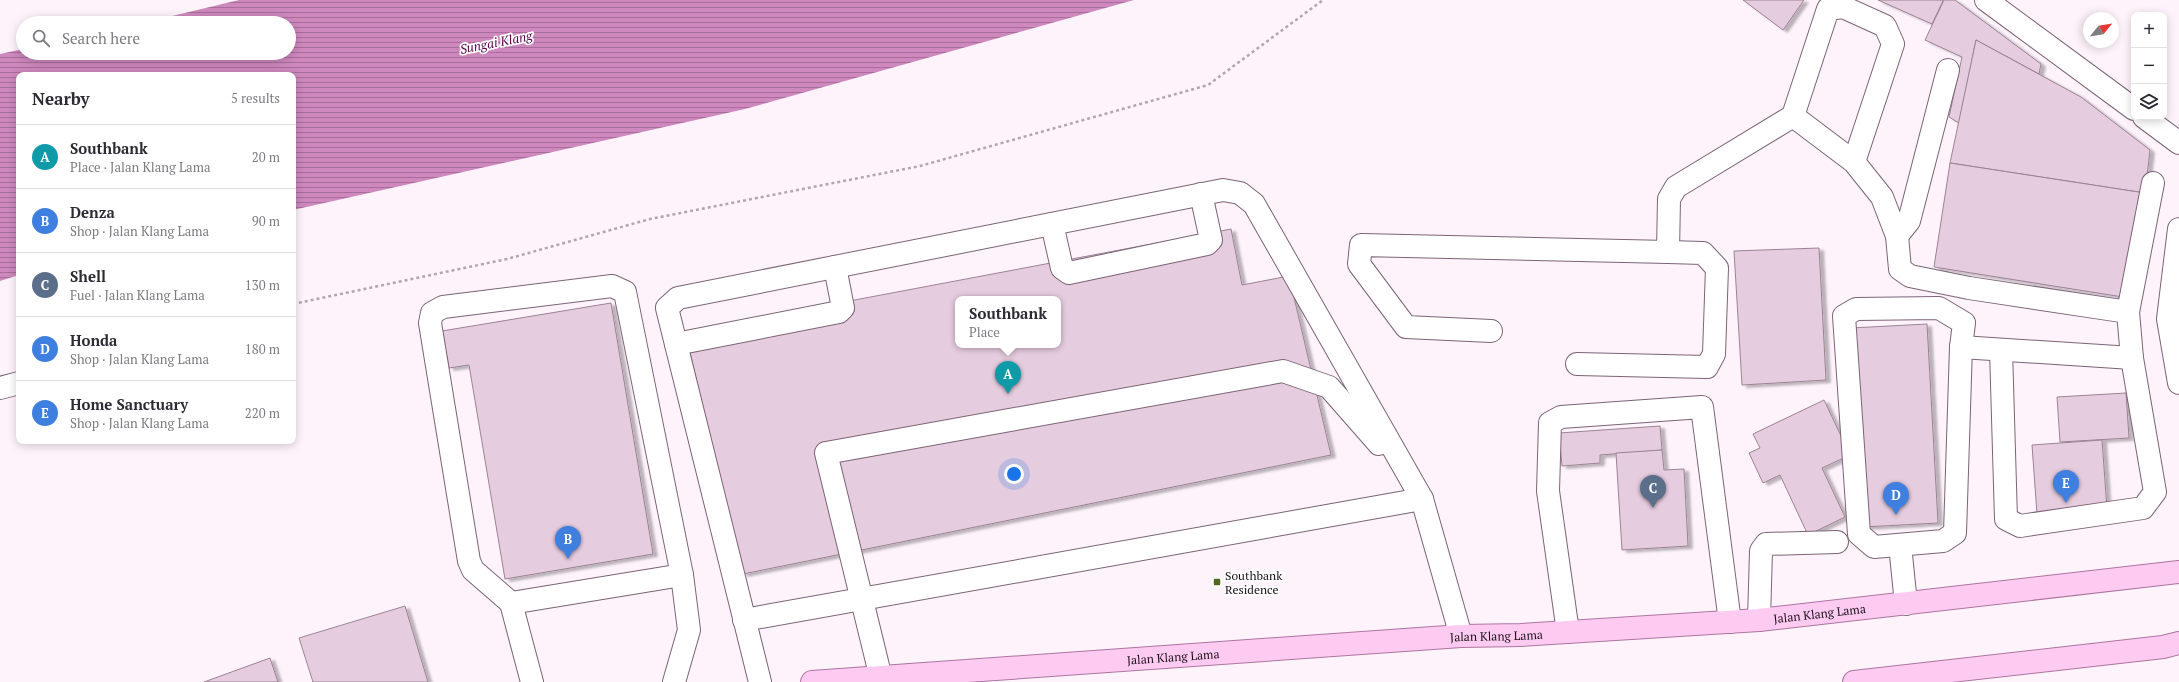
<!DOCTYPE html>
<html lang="en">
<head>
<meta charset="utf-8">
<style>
	body { margin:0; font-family:"PT Serif",serif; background:#f7f7f7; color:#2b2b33 }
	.controls { position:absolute; right:12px; top:12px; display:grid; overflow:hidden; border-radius:8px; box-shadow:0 2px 10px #0003 }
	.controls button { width:36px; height:36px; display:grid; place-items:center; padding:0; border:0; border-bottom:1px solid #e1e1e2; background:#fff; color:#2b2b33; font:20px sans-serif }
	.compass { position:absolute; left:2083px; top:12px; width:36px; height:36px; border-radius:50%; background:#fff; box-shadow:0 2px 10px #0003; rotate:60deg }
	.you { position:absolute; left:1014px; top:474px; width:14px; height:14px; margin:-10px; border:3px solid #fff; border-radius:50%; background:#1a73e8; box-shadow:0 0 0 6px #1a73e833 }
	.badge { display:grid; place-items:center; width:26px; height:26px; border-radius:50%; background:#526a1b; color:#fff; font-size:13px; font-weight:700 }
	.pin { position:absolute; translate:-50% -33px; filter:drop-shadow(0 1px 2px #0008) }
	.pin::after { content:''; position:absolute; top:21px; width:14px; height:12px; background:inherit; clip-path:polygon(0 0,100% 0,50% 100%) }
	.popup { position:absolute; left:955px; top:296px; width:106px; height:52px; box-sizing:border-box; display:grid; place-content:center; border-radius:8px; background:#fff; filter:drop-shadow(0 1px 3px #0005); font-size:13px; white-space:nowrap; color:#7c7c81 }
	.popup b { font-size:15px; color:#2b2b33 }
	.popup::after { content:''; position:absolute; left:50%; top:100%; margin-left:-8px; border:8px solid transparent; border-top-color:#fff }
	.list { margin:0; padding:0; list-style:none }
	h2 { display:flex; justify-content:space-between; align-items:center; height:52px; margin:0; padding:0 16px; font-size:17px }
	h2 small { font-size:13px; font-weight:400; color:#7c7c81 }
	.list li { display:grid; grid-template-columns:26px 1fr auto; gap:12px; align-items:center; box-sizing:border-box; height:64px; padding:0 16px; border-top:1px solid #e1e1e2 }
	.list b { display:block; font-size:15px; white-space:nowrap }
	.list p { margin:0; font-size:13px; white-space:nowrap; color:#7c7c81 }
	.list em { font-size:13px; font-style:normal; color:#7c7c81 }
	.icon { flex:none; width:22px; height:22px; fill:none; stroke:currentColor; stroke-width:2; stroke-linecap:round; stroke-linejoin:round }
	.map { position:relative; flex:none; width:2179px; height:682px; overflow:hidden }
	.search { position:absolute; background:#fff; box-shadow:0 2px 10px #0003; left:16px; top:16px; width:280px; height:44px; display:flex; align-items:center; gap:10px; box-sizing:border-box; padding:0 14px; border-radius:22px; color:#7c7c81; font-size:15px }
	.panel { position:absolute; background:#fff; box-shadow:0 2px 10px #0003; left:16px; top:72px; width:280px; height:372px; border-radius:8px }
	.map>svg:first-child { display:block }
	.water { fill:url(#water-rules) }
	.building { fill:#e6ccdf; stroke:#9b8394; fill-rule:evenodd; filter:url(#shadow) }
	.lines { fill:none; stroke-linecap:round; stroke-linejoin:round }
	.minor-casing { stroke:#7b6475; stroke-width:24 }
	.major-casing { stroke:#ad74a0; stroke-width:24 }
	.path { stroke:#b1a6ae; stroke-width:2.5; stroke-dasharray:3 3; stroke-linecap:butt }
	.minor { stroke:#fff; stroke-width:22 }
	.major { stroke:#fdcbf2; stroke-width:22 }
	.poi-dot { fill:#526a1b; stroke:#fff; stroke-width:1.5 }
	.labels { text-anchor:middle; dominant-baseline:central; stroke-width:3.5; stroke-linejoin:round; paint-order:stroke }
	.poi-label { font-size:12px; fill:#1b1218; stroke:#fff; text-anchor:start }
	.street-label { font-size:12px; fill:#1b1218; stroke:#fff }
	.water-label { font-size:13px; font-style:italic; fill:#5a024e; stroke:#fff }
</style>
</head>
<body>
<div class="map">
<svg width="2179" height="682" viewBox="0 0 2179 682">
	<defs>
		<pattern id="water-rules" width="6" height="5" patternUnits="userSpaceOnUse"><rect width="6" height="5" fill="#ce88be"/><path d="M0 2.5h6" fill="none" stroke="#a66e99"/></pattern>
		<filter id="shadow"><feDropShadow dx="4.5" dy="2.5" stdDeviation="1" flood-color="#0004"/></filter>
	</defs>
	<rect width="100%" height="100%" fill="#fef3fb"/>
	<path class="water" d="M239 0H1134L745 109 293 210V75H19V275L0 281V54L23 49V53H289V23H143Z"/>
	<g class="building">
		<path d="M1743 0H1804L1783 30Z"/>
		<path d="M1878 0H1942L1943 1 1932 24Z"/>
		<path d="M1944 0H1955L2041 64 2039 74 1976 40 1959 123 1949 117 1962 57 1925 40Z"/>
		<path d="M1976 40 2081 97 2150 150 2145 193 1950 163Z"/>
		<path d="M1950 163 2145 193 2129 298 1934 267Z"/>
		<path d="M1231 229 1242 285 1289 276 1331 455 743 574 685 332ZM958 299H1058V345H958Z"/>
		<path d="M1819 248 1826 380 1742 385 1734 251Z"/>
		<path d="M611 303 653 554 505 579 469 365 449 368 442 331Z"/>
		<path d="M1927 324 1938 523 1863 527 1851 328Z"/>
		<path d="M2126 393 2129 438 2060 442 2057 397Z"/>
		<path d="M1824 400 1850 455 1822 468 1845 517 1808 535 1780 475 1763 483 1749 453 1760 448 1753 434Z"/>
		<path d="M1660 426 1662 450 1600 455V463L1562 466 1559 433Z"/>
		<path d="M2102 440 2107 509 2037 514 2032 445Z"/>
		<path d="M1662 450 1664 470 1684 469 1688 546 1622 550 1616 453Z"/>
		<path d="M405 606 428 682H313L299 638Z"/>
		<path d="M270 658 278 682H204Z"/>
	</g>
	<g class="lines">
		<defs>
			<g id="minor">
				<path d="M1986 0 2134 109"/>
				<path d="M2144 117 2179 143"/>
				<path d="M1854 162 1793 116 1828 9 1843 7 1885 26 1893 44 1854 162 1882 197 1897 236 1900 269 1910 276 1969 288 2128 312 2132 358 1961 347"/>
				<path d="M1052 224 1062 268 1069 273 1207 244 1211 240 1201 194"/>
				<path d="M2179 229 2168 319 2179 383"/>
				<path d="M1897 236 1909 221 1948 70"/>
				<path d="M1939 308 1964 323 1961 347 1955 533 1943 541 1874 547 1859 534 1844 316 1856 309Z"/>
				<path d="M2128 312 2153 183"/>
				<path d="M1491 331 1406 327 1359 264 1361 245 1668 252 1669 199 1676 187 1793 116"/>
				<path d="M676 344 839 312 843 308 835 267"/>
				<path d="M2001 350 2006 519 2020 526 2143 508 2155 492 2132 358"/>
				<path d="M1577 364 1707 367 1714 354 1717 268 1703 253 1668 252"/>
				<path d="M0 388 19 383"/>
				<path d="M1900 545 1906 604"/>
				<path d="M511 603 682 575"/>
				<path d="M744 620 1422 499"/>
				<path d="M1759 620 1761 551 1766 544 1837 542"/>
				<path d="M1568 632 1548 491 1550 423 1561 417 1702 407 1730 622"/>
				<path d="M881 678 826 453 1283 371 1329 387 1379 444"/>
				<path d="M532 682 511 603 473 570 469 561 430 323 432 313 443 307 612 286 625 292 682 575 689 630 674 682"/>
				<path d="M760 682 667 308 678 298 1223 190 1240 193 1254 204 1422 499 1461 636"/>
			</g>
			<g id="major">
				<path id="s1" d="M812 682 1461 636 1521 635 1759 620 2179 572"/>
				<path d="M1854 682 2163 647 2179 643"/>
			</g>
		</defs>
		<use href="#minor" class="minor-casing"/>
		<use href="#major" class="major-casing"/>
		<path class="path" d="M293 304 507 259 650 219 920 166 1208 85 1323 0"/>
		<use href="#minor" class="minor"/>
		<use href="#major" class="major"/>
	</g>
	<rect class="poi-dot" x="1213" y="578" width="8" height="8" rx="2"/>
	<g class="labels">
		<g class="poi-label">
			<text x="1225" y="575">Southbank<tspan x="1225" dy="14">Residence</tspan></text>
		</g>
		<g class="street-label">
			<text stroke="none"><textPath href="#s1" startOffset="1010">Jalan Klang Lama</textPath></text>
			<text stroke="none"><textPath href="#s1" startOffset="686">Jalan Klang Lama</textPath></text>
			<text stroke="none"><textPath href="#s1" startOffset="362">Jalan Klang Lama</textPath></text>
		</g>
		<g class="water-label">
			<text transform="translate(496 42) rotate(-11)">Sungai Klang</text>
		</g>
	</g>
</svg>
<div class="controls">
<button>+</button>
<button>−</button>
<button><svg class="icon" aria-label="layers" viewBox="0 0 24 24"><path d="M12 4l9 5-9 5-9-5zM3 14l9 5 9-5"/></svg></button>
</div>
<svg class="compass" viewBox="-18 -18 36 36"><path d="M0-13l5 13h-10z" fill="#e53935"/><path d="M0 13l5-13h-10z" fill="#7c7c81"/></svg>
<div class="you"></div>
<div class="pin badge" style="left:1008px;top:394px;background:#0f9aa8">A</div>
<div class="popup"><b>Southbank</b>Place</div>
<div class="pin badge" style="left:568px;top:559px;background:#3f7fe0">B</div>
<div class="pin badge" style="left:1653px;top:508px;background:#5c6f8a">C</div>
<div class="pin badge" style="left:1896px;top:515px;background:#3f7fe0">D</div>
<div class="pin badge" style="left:2066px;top:503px;background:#3f7fe0">E</div>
<div class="search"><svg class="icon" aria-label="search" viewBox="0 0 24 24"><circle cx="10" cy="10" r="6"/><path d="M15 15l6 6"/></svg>Search here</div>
<section class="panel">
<h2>Nearby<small>5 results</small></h2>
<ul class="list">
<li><span class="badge" style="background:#0f9aa8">A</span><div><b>Southbank</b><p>Place · Jalan Klang Lama</p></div><em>20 m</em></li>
<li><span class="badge" style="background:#3f7fe0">B</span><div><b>Denza</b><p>Shop · Jalan Klang Lama</p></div><em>90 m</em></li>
<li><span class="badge" style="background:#5c6f8a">C</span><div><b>Shell</b><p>Fuel · Jalan Klang Lama</p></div><em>130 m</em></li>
<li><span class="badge" style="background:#3f7fe0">D</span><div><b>Honda</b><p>Shop · Jalan Klang Lama</p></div><em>180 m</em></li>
<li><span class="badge" style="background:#3f7fe0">E</span><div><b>Home Sanctuary</b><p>Shop · Jalan Klang Lama</p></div><em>220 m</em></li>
</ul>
</section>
</div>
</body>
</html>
